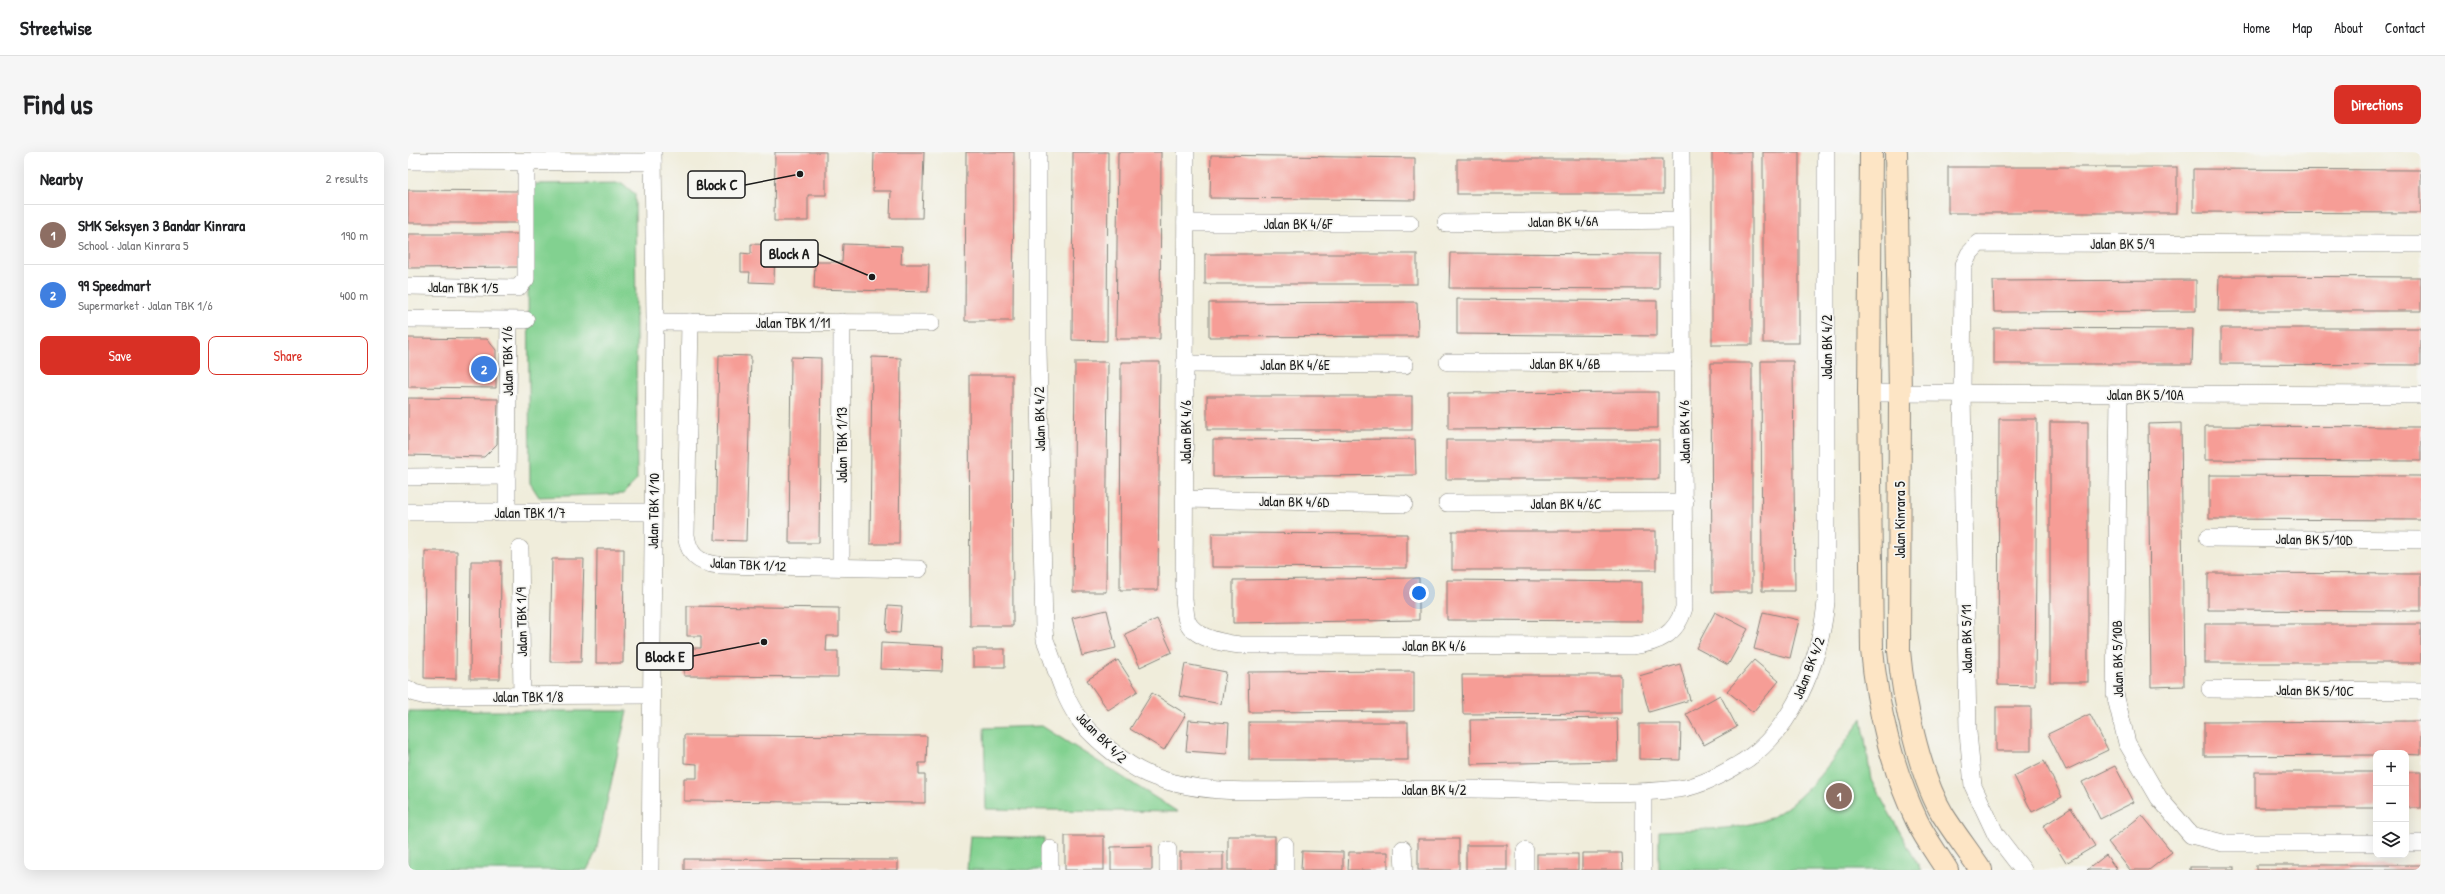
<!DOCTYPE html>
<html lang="en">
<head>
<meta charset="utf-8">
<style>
	body { margin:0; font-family:"Patrick Hand",sans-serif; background:#f6f6f6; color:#202124 }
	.controls { position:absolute; right:12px; bottom:12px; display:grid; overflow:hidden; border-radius:8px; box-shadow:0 4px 16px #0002 }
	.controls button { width:36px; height:36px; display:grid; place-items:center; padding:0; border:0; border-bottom:1px solid #e0e0e0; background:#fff; color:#202124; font:20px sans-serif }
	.you { position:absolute; left:1011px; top:441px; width:14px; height:14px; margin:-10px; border:3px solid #fff; border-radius:50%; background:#1a73e8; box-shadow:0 0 0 6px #1a73e833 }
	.badge { display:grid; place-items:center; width:26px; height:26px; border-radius:50%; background:#d93025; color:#fff; font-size:13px; font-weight:700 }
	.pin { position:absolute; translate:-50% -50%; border:2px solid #fff; box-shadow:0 1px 4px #0006 }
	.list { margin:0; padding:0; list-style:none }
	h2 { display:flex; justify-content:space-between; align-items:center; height:52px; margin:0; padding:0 16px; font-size:17px }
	h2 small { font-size:13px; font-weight:400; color:#757577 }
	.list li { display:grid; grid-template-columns:26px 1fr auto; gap:12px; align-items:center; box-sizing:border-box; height:60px; padding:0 16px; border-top:1px solid #e0e0e0 }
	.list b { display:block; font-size:15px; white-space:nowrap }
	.list p { margin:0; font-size:13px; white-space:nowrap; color:#757577 }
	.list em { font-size:13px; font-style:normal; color:#757577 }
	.actions { display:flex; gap:8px; padding:12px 16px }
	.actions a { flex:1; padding:9px 0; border:1px solid #d93025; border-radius:8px; text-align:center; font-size:14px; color:#d93025 }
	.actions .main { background:#d93025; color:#fff }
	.icon { flex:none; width:22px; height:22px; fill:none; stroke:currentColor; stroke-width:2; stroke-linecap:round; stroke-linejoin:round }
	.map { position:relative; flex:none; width:2013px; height:718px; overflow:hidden; border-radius:8px }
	header { display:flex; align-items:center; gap:24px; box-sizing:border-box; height:56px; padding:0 20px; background:#fff; border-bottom:1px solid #e0e0e0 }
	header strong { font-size:19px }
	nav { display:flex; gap:22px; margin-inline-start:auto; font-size:14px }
	.intro { display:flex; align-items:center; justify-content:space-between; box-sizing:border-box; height:96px; padding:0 24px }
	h1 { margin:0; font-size:28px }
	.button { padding:10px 18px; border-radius:8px; background:#d93025; color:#fff; font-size:14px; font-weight:700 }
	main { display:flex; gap:24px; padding:0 24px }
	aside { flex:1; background:#fff; border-radius:8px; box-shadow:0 4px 16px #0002 }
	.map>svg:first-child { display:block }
	.green { fill:#82d190; stroke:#4f7656 }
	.building { fill:#f69d96 }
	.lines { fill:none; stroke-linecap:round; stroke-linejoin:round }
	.minor-casing { stroke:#86847c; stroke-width:18 }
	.secondary-casing { stroke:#86847c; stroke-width:24 }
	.minor { stroke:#fff; stroke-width:17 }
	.secondary { stroke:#fde5c5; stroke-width:22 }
	.labels { text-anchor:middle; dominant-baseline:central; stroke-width:3.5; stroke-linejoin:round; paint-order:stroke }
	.street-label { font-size:14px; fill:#1c1c1c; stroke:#f6f6f2 }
	.leader { fill:none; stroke:#1c1c1c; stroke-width:1.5 }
	.callout-dot { fill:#1c1c1c; stroke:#f6f6f2; stroke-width:1.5 }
	.callout { fill:#f6f6f2; stroke:#1c1c1c; stroke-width:1.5 }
	.callout-label { font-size:15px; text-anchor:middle; font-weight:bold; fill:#1c1c1c }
</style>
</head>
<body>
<header>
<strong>Streetwise</strong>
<nav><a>Home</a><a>Map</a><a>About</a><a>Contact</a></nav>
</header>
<div class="intro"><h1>Find us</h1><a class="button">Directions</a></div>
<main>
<aside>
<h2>Nearby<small>2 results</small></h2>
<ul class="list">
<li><span class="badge" style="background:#8d6e63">1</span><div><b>SMK Seksyen 3 Bandar Kinrara</b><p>School · Jalan Kinrara 5</p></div><em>190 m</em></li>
<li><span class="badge" style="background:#3f7fe0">2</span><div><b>99 Speedmart</b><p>Supermarket · Jalan TBK 1/6</p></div><em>400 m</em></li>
</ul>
<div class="actions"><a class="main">Save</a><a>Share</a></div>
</aside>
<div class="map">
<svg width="2013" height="718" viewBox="0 0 2013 718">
	<rect width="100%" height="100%" fill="#f6f6f2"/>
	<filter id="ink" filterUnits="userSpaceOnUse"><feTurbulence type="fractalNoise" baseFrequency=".025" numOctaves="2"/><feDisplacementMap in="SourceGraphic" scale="8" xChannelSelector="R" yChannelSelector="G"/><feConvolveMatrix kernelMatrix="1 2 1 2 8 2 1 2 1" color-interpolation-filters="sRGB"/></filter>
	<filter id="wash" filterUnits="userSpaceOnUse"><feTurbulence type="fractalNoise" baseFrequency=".012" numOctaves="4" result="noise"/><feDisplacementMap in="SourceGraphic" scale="16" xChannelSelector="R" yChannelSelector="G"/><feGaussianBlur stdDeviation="0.9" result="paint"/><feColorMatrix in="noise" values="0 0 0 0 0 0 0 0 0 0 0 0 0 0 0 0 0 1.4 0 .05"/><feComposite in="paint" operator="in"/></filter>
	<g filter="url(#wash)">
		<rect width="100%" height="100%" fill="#f0eddb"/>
		<g class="green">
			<path d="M214 31 227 42 229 328 215 342 131 345 122 331 119 32Z"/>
			<path d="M0 559H219L188 700 179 718H0Z"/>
			<path d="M1454 566 1463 628 1513 718H1251V679C1285 677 1322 679 1354 669 1392 657 1433 598 1454 566Z"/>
			<path d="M634 574 770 660 578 657 576 576Z"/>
			<path d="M562 684 636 686 635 718H559Z"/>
		</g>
		<g id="blocks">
			<g class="building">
				<path d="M367 0H418V43H400V69H366Z"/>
				<path d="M466 0H516L514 66H482L483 39H465Z"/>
				<path d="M558 0H606L605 169H557Z"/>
				<path d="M665 0H700L699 189 664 188Z"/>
				<path d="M710 0H753L752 187H708Z"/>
				<rect x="1304" y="0" width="40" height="193"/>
				<rect x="1355" y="0" width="36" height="191"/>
				<path d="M803 3 1007 6V48L802 46Z"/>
				<rect x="1049" y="7" width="206" height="35"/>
				<rect x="1540" y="15" width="229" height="46"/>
				<path d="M1785 17 2013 18V61L1785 60Z"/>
				<path d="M0 38 112 39V71H0Z"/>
				<path d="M0 82H114V115L0 116Z"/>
				<path d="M343 92 367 93 366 131 341 130 342 120H333V101L343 102Z"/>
				<path d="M435 92 494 94 493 112H521L520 140 406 137 407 110H434Z"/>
				<path d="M1042 101 1251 102V137L1041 136Z"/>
				<rect x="797" y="102" width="212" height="30"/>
				<path d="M1811 124 2013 125V159H1810Z"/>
				<path d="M1788 128V159L1586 160 1585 129Z"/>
				<path d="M1049 147 1249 149V184L1049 182Z"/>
				<path d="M1009 150 1010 184 801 185V151Z"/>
				<path d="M1586 176 1785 177 1784 212H1586Z"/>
				<path d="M1813 176H2013V213L1813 212Z"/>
				<path d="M0 186 79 187 88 198V236L0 235Z"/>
				<path d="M311 203 343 204 338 389 307 388Z"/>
				<path d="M383 205 413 206 411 391H381Z"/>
				<path d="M464 205 493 206 491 392H462Z"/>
				<path d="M1353 209H1385L1387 439H1354Z"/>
				<path d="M667 210H700L698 440H665Z"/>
				<path d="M713 210H752L750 438H712Z"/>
				<path d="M1303 211H1344V440H1304Z"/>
				<path d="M561 223H604L605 474H562Z"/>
				<path d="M1250 240V276L1040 277V241Z"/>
				<rect x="799" y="244" width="205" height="34"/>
				<path d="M0 246 90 247 89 292 76 305 0 303Z"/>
				<path d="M1591 267H1629L1627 534 1590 533Z"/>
				<rect x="1642" y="270" width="38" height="260"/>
				<path d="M1773 271 1776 534 1743 535 1740 272Z"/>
				<path d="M1797 274 2013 275V309L1797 308Z"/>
				<path d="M1007 287 1008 323 805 325V288Z"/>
				<rect x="1038" y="288" width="213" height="39"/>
				<path d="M1801 323 2013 324V368L1801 367Z"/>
				<rect x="1044" y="379" width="204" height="39"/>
				<path d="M804 381 999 382V416L804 415Z"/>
				<path d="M189 397H216L215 511H188Z"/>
				<path d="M17 399H49L48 527 16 526Z"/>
				<path d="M144 407H176L173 510H142Z"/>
				<path d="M63 409H93L92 527H62Z"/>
				<path d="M1800 421 2013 422V459L1800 458Z"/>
				<path d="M1011 426V468L825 471V428Z"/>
				<path d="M1039 428 1234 430V469L1039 468Z"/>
				<path d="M480 453 494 454 492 481 478 480Z"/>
				<path d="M279 454 431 456V484H419L418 499H430V525L276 524 277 496H293V484H279Z"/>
				<path d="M699 458 708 496 674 504 664 466Z"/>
				<path d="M1307 460 1340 477 1320 513 1288 496Z"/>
				<path d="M1355 460 1391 468 1382 506 1346 497Z"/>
				<path d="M749 467 764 500 732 515 717 482Z"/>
				<rect x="1797" y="472" width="216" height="39"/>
				<path d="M473 491 535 494 534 519 472 517Z"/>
				<rect x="565" y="497" width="32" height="18"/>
				<path d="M710 508 730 539 700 558 679 528Z"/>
				<path d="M1346 508 1371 529 1345 560 1319 539Z"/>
				<path d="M777 512 818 520 813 552 771 544Z"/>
				<path d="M1272 512 1282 548 1241 560 1231 524Z"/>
				<path d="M1006 519V559L841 560 840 520Z"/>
				<path d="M1054 523H1213V561L1055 562Z"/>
				<path d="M744 541 778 562 756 598 722 577Z"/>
				<path d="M1312 543 1329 575 1296 593 1278 562Z"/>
				<rect x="1588" y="555" width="35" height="44"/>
				<path d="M1682 562 1700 598 1658 618 1640 582Z"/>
				<path d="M1209 566 1210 609 1063 612 1062 568Z"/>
				<path d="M781 568 821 571 819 602 778 599Z"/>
				<path d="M2013 569V603L1968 601V603L1796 604V570Z"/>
				<rect x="841" y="570" width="159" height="38"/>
				<path d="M1231 572H1273L1272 608 1231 607Z"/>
				<path d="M276 583 519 584 518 611H511V623H517V651L276 649V626H289V612L276 611Z"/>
				<path d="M1636 609 1654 645 1624 660 1606 624Z"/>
				<path d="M1707 614 1726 650 1692 667 1674 630Z"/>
				<rect x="1847" y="620" width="121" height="36"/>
				<rect x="1998" y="620" width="15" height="36"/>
				<path d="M1663 656 1687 694 1658 711 1635 674Z"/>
				<path d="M1734 663 1764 700 1741 718H1722L1700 690Z"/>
				<rect x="657" y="684" width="39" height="34"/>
				<rect x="820" y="684" width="47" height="34"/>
				<rect x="1010" y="687" width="41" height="31"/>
				<rect x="1058" y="693" width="41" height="25"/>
				<path d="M744 694V718H703V695Z"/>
				<path d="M894 699 935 700V718H893Z"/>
				<rect x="772" y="700" width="43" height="18"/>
				<path d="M941 700H980V718H940Z"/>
				<path d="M1174 701H1214L1215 718H1174Z"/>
				<rect x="1129" y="702" width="41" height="16"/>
				<path d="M1698 703 1709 718H1679Z"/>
				<path d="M276 707 490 708V718H276Z"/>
				<rect x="1848" y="713" width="165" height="5"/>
				<rect x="1782" y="715" width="44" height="3"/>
			</g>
		</g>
	</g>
	<g filter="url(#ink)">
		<use href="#blocks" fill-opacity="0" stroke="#86847c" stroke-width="1"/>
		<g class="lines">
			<defs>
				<g id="minor">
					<path d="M630 0V197L636 477 637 488C647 512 654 542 669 564 681 583 718 613 739 622 788 643 845 639 897 638 952 638 1007 637 1062 637 1130 637 1202 645 1270 637 1290 635 1311 624 1328 614 1384 583 1412 510 1418 450V0"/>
					<path d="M778 0 776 447C777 454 777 463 779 469 787 487 815 491 832 493L1224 494C1250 491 1268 483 1276 456L1273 0"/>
					<path d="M0 9 245 10"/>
					<path d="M778 71H1002"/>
					<path d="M1038 71 1272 68"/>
					<path d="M0 134 110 136 118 127V10"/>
					<path d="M0 167 118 168"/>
					<path d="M247 170 523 171"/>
					<path d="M282 170 278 383C281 403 290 411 310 413L511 417"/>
					<path d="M1040 210 1275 211"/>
					<path d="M777 212 997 213"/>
					<path d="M1461 241 2013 243"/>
					<path d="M1711 242 1707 542 1719 591 1751 646 1783 683 1815 691H1968"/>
					<path d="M99 324V360"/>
					<path d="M0 325 99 324 101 169"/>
					<path d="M777 347 996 352"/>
					<path d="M1039 351 1277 350"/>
					<path d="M0 360H245"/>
					<path d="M1800 386 2013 388"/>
					<path d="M112 397 114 544"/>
					<path d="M433 415 434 170"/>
					<path d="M0 537 6 541 18 544 243 543"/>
					<path d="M1802 537 2013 539"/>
					<path d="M1235 640V718"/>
					<path d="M1998 691H2013"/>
					<path d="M877 693V718"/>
					<path d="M642 697V718"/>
					<path d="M995 697 996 718"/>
					<path d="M760 698V718"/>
					<path d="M242 718 247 170 245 0"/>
					<path d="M1117 718V699"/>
					<path d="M1615 718 1588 683 1565 634 1560 580 1554 241 1555 115 1561 102 1571 91 2013 92"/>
				</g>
				<g id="secondary">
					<path d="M1463 0 1461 241 1464 498C1469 554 1484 617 1509 669 1517 686 1529 702 1539 718"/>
					<path d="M1488 0 1492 241 1491 499C1495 545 1511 623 1535 663 1547 682 1561 700 1573 718"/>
				</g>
			</defs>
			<use href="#minor" class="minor-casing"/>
			<use href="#secondary" class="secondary-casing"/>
			<use href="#minor" class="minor"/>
			<use href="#secondary" class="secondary"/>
		</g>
	</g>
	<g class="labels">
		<g class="street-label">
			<text transform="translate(1155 69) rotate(-1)">Jalan BK 4/6A</text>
			<text x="890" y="71">Jalan BK 4/6F</text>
			<text x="1714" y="91">Jalan BK 5/9</text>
			<text transform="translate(55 135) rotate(1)">Jalan TBK 1/5</text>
			<text x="385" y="170">Jalan TBK 1/11</text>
			<text transform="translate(1418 195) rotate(-90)">Jalan BK 4/2</text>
			<text transform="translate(99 209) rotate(-91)">Jalan TBK 1/6</text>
			<text x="1157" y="211">Jalan BK 4/6B</text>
			<text x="887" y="212">Jalan BK 4/6E</text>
			<text x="1737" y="242">Jalan BK 5/10A</text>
			<text transform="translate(631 267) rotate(-91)">Jalan BK 4/2</text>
			<text transform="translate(777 280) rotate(-90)">Jalan BK 4/6</text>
			<text transform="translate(1276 280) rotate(-91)">Jalan BK 4/6</text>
			<text transform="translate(433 293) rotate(-90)">Jalan TBK 1/13</text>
			<text transform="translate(886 349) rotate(1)">Jalan BK 4/6D</text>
			<text x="1158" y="351">Jalan BK 4/6C</text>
			<text transform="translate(245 359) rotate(-89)">Jalan TBK 1/10</text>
			<text x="122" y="360">Jalan TBK 1/7</text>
			<text transform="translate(1491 368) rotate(-90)">Jalan Kinrara 5</text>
			<text transform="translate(1906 387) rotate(1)">Jalan BK 5/10D</text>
			<text transform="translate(340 412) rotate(3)">Jalan TBK 1/12</text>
			<text transform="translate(113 470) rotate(-91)">Jalan TBK 1/9</text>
			<text transform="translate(1558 487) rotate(-91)">Jalan BK 5/11</text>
			<text x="1026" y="493">Jalan BK 4/6</text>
			<text transform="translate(1709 507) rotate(-91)">Jalan BK 5/10B</text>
			<text transform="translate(1400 516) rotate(-69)">Jalan BK 4/2</text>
			<text transform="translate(1907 538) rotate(1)">Jalan BK 5/10C</text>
			<text x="120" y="544">Jalan TBK 1/8</text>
			<text transform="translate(694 585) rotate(45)">Jalan BK 4/2</text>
			<text x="1026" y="637">Jalan BK 4/2</text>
		</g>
	</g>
	<path class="leader" d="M392 22L337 33M464 125L410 102M356 490L285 504"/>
	<g class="callout-dot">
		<circle cx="392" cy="22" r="4"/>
		<circle cx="464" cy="125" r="4"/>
		<circle cx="356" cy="490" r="4"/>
	</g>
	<g class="callout">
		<rect x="280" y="19" width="57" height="27" rx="4"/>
		<rect x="353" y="88" width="57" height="27" rx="4"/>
		<rect x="229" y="491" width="56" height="27" rx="4"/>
	</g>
	<g class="callout-label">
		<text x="309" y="38">Block C</text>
		<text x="381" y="107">Block A</text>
		<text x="257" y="510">Block E</text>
	</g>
</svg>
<div class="controls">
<button>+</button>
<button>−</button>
<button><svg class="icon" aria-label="layers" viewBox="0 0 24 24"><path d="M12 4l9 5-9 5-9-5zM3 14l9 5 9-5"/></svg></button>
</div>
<div class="you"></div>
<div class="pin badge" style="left:1431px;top:644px;background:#8d6e63">1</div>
<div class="pin badge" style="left:76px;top:217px;background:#3f7fe0">2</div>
</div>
</main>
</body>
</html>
